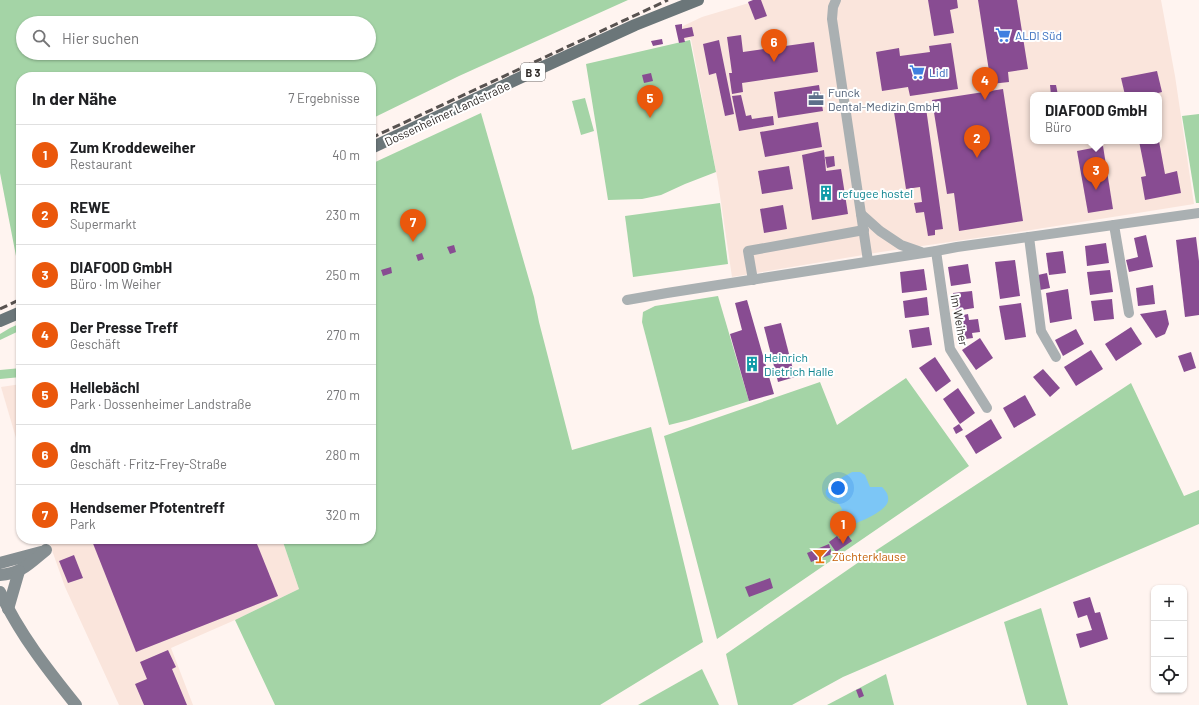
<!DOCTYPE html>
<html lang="de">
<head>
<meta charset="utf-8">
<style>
	body { margin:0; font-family:Barlow,sans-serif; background:#f6f6f6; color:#202124 }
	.controls { position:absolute; right:12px; bottom:12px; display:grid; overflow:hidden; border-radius:8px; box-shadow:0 1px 3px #0004 }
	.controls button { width:36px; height:36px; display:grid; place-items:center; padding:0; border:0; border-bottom:1px solid #e0e0e0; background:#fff; color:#202124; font:20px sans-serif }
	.you { position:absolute; left:838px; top:488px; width:14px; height:14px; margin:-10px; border:3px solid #fff; border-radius:50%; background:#1a73e8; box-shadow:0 0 0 6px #1a73e833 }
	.badge { display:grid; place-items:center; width:26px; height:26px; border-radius:50%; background:#ea580c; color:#fff; font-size:13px; font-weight:700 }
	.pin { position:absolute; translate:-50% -33px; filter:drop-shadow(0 1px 2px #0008) }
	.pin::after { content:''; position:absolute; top:21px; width:14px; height:12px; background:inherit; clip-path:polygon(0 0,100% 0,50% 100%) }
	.popup { position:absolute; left:1030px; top:92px; width:132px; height:52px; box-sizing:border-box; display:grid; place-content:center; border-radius:8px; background:#fff; filter:drop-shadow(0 1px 3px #0005); font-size:13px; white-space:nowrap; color:#757577 }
	.popup b { font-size:15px; color:#202124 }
	.popup::after { content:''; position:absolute; left:50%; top:100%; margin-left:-8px; border:8px solid transparent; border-top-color:#fff }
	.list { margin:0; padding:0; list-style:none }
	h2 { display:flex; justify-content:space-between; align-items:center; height:52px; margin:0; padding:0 16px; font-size:17px }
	h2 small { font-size:13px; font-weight:400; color:#757577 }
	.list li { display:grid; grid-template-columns:26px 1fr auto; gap:12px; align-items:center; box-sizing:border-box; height:60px; padding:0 16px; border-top:1px solid #e0e0e0 }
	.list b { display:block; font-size:15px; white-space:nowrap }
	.list p { margin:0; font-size:13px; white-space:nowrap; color:#757577 }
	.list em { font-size:13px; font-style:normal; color:#757577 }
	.icon { flex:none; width:22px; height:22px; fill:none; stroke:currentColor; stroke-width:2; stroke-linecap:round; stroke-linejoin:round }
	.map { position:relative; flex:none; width:1199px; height:705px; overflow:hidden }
	.search { position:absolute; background:#fff; box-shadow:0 1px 3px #0004; left:16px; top:16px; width:360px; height:44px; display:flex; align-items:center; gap:10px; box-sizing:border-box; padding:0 14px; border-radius:22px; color:#757577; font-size:15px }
	.panel { position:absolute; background:#fff; box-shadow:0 1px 3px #0004; left:16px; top:72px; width:360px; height:472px; border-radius:16px }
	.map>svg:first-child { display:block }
	.built { fill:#fae5dc; fill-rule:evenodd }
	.green { fill:#a4d4a6; fill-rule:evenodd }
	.water { fill:#7cc6f6 }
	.building { fill:#884c92 }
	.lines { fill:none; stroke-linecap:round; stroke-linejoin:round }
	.minor { stroke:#aab0b2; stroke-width:10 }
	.secondary { stroke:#858e91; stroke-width:12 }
	.primary { stroke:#6b7679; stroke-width:12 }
	.rail { stroke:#585250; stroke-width:3; stroke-dasharray:8 4; stroke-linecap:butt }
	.labels { text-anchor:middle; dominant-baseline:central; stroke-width:4; stroke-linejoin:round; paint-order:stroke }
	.shield { fill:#fff; stroke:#6f6b6a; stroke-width:1 }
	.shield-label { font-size:11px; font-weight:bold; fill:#312c2a }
	.shop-label { font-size:12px; fill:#366cbe; stroke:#fff; text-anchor:start }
	.service-label { font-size:12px; fill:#4e5e75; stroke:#fff; text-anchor:start }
	.street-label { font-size:12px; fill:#312c2a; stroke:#fff }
	.culture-label { font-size:12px; fill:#0d838f; stroke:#fff; text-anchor:start }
	.food-label { font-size:12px; fill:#c56008; stroke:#fff; text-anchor:start }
</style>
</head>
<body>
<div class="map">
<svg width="1199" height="705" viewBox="0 0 1199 705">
	<rect width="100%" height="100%" fill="#fff4f0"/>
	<g class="built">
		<path d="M759 0H1161L1175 76 1194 204 1025 231 881 252 732 277 718 182 691 39 684 40 681 27 702 17ZM1033 95H1159V141H1033Z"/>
		<path d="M21 384V455L1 387Z"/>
		<path d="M48 539H282L299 589 235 620 171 648 193 705H119L65 587Z"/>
	</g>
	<g class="green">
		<path d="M0 0H628L459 76 371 119V77H21V282L0 173ZM23 23H369V53H23Z"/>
		<path d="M690 40 716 172 685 184 661 195 642 199 608 200 586 64Z"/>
		<path d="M585 98 594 131 581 135 572 101Z"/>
		<path d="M481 113 534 297 539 322 572 450 651 427 703 642 600 705H275L235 620 299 589 282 539H371V164Z"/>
		<path d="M1199 114V203H1196L1182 116Z"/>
		<path d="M720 203 728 264 633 277 625 216Z"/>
		<path d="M718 296 749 401 689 420 669 425 642 322 643 312 655 306Z"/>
		<path d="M21 323V330L0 340V334L10 328Z"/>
		<path d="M21 368V377L0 379V370Z"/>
		<path d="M906 378 969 466 717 639 664 436 820 382 837 425Z"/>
		<path d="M1131 383 1184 496 1199 490V524L843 677 792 705H738L726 654 872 553Z"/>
		<path d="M1041 608 1068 705H1027L1004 622Z"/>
		<path d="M702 669 719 705H638Z"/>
		<path d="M886 674 894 705H827Z"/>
	</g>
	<path class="water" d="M852 472H860L865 475 870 487H882C886 491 889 495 888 501 886 513 847 528 836 529L834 528 830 520C833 514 840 516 842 509 838 501 837 503 830 499 814 489 846 476 852 472Z"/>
	<g class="building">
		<path d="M753 0H761L767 16 755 20 748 2Z"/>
		<path d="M928 0H957L958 8 950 10 954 33 934 36Z"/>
		<path d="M978 0H1017L1028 69 1008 72 1009 82 991 84Z"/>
		<path d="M682 24V29L692 27 694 36 684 38 685 42 679 43 675 25Z"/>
		<path d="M741 35 743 52 814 42 818 72 742 83 743 92 732 94 729 73H732L727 37Z"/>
		<path d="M662 39 663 44 653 46 651 41Z"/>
		<path d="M719 40 734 114 725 116 716 73 709 75 703 44Z"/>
		<path d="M951 43 958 89 910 96 908 87 882 91 876 52 899 48 900 56 930 52 929 46Z"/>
		<path d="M1157 71 1162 92 1150 95H1125L1121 78Z"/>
		<path d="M651 73 653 81 644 83 642 75Z"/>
		<path d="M819 85 823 111 778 118 774 92Z"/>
		<path d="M1050 85H1056L1058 95H1051Z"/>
		<path d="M1003 89 1023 221 959 231 954 193 947 194 932 100Z"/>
		<path d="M741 95 746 116 751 115 752 119 773 116 774 125 739 131 732 96Z"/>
		<path d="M926 108 943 229 935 230V235L928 236 924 212 916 213 914 203 922 202 920 187 906 189 894 112Z"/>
		<path d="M818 122 822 147 765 157 760 132Z"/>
		<path d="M1139 141H1159L1165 174 1177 171 1181 193 1145 200 1141 177 1146 176Z"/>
		<path d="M1103 146 1113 209 1088 213 1077 151Z"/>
		<path d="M824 150 826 171 841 169 848 214 812 220 802 155Z"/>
		<path d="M834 156 835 166 827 168 825 157Z"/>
		<path d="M789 166 793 189 762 194 758 171Z"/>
		<path d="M783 205 787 229 764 233 760 209Z"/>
		<path d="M1146 235 1153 267 1129 272 1126 260 1138 257 1134 238Z"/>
		<path d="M1196 237 1199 261V315L1185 317 1176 240Z"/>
		<path d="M1106 243 1109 263 1087 266 1085 246Z"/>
		<path d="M454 245 456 252 450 254 447 247Z"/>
		<path d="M1063 251 1066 273 1049 275 1046 253Z"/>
		<path d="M422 253 424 259 418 261 416 255Z"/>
		<path d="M1015 260 1020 296 1000 299 995 262Z"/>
		<path d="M968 264 971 283 951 286 948 267Z"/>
		<path d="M391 267 392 273 383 276 381 270Z"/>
		<path d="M924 269 927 290 902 293 900 272Z"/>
		<path d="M1110 270 1113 292 1090 295 1087 272Z"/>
		<path d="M1047 273 1050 288 1040 290 1038 275Z"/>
		<path d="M1153 285 1155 304 1138 306 1136 288Z"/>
		<path d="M1068 289 1072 319 1050 323 1046 293Z"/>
		<path d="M972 291 974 308 956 311 953 293Z"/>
		<path d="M927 297 929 315 905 318 903 301Z"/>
		<path d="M1112 299 1114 319 1094 321 1091 301Z"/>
		<path d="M747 300 774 394 749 401 730 334 742 330 735 303Z"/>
		<path d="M1021 303 1026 337 1005 340 999 306Z"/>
		<path d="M1166 310 1169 324 1165 334 1156 338 1140 314Z"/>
		<path d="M968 314 969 320 978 319 980 332 972 333 973 338 958 340 954 317Z"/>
		<path d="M781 323 795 377 778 382 764 327Z"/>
		<path d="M929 327 932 345 912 348 909 330Z"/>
		<path d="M1131 327 1142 344 1116 361 1105 344Z"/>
		<path d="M1076 329 1084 344 1063 356 1055 340Z"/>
		<path d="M980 338 993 358 976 370 962 350Z"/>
		<path d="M1091 350 1103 369 1076 386 1064 367Z"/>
		<path d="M1191 352 1196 368 1184 372 1178 356Z"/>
		<path d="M935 357 951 381 936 392 919 368Z"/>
		<path d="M1043 369 1060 388 1050 397 1033 377Z"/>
		<path d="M958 388 975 413 960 424 943 399Z"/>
		<path d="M1025 395 1036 415 1014 428 1003 408Z"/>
		<path d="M991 419 1002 438 976 454 965 436Z"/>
		<path d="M959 424 963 430 956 434 953 428Z"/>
		<path d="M847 534 852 541 836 552 829 542 837 536 839 539Z"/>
		<path d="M97 539H255L278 596 136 652 92 541Z"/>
		<path d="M829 544 832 554 811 562 807 553Z"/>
		<path d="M74 555 83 578 68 583 59 561Z"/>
		<path d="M770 578 773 588 749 597 745 587Z"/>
		<path d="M1090 597 1095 613 1100 612 1108 639 1080 648 1076 634 1092 630 1087 615 1078 618 1073 602Z"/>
		<path d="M168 650 176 667 172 669 187 705H144L135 684 147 679 140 662Z"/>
		<path d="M861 688 864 696 859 698 856 690Z"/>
	</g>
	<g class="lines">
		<g class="minor">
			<path d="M836 0 833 7 832 19 868 261"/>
			<path d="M861 214 880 231 901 245 921 252"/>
			<path d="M1114 225 1129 313"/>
			<path d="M1029 237 1041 331 1056 357"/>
			<path d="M936 251 950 349 987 408"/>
			<path d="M753 280 748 251 864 230"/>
			<path d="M627 300 667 293 936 251 957 247 1199 213"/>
		</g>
		<g class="secondary">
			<path d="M0 563 41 552"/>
			<path d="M0 575C21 574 30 563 46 550"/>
			<path d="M0 592C19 633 47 669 76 705"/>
			<path d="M8 609 19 571"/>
		</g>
		<g class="primary">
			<path d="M371 148 543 67 635 25 698 0"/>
			<path d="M0 321 21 312"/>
		</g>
		<g class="rail">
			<path d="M371 138 668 0"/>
			<path d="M0 309 21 299"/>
		</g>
	</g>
	<defs>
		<symbol id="supermarket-bare" viewBox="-9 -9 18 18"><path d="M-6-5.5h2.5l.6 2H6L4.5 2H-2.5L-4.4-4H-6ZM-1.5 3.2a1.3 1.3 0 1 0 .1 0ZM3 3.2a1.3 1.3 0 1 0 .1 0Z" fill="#3f7fe0" stroke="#fff" stroke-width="2.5" paint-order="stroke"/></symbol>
		<symbol id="office-bare" viewBox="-9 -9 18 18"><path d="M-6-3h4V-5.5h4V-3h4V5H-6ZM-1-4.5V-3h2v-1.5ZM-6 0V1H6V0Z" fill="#5c6f8a" stroke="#fff" stroke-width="2.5" paint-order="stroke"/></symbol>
		<symbol id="building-bare" viewBox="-9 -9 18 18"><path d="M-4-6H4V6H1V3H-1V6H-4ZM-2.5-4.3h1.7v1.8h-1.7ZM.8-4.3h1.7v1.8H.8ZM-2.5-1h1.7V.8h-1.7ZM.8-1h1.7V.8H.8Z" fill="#0f9aa8" stroke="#fff" stroke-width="2.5" paint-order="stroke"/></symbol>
		<symbol id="bar-bare" viewBox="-9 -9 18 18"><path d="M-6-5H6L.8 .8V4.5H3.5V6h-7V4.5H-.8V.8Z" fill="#e8710a" stroke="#fff" stroke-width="2.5" paint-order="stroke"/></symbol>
	</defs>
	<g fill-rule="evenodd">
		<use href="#supermarket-bare" x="992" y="24" width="22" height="22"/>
		<use href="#supermarket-bare" x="906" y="61" width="22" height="22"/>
		<use href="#office-bare" x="805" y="88" width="22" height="22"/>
		<use href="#building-bare" x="815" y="182" width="22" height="22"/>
		<use href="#building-bare" x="741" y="353" width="22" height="22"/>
		<use href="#bar-bare" x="809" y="545" width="22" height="22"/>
	</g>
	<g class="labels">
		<rect class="shield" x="521" y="63" width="24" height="18" rx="3"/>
		<g class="shield-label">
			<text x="533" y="72">B 3</text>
		</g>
		<g class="shop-label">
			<text x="1015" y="35">ALDI Süd</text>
			<text x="929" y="72">Lidl</text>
		</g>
		<g class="service-label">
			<text x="828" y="92">Funck<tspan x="828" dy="14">Dental-Medizin GmbH</tspan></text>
		</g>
		<g class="street-label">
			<text transform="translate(447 113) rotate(-25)">Dossenheimer Landstraße</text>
			<text transform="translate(960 320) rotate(80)">Im Weiher</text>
		</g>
		<g class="culture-label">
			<text x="838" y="193">refugee hostel</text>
			<text x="764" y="357">Heinrich<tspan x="764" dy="14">Dietrich Halle</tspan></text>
		</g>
		<g class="food-label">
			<text x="832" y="556">Züchterklause</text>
		</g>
	</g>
</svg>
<div class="controls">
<button>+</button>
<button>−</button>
<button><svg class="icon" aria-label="locate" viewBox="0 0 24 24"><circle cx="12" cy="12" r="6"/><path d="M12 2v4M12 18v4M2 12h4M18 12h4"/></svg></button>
</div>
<div class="you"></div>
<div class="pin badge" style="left:843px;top:544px">1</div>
<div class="pin badge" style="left:977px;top:158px">2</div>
<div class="pin badge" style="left:1096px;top:190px">3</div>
<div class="popup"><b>DIAFOOD GmbH</b>Büro</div>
<div class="pin badge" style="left:985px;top:100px">4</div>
<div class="pin badge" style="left:650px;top:118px">5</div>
<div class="pin badge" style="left:774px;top:62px">6</div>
<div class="pin badge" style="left:413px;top:242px">7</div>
<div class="search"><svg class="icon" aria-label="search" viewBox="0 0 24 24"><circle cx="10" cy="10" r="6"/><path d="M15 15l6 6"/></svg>Hier suchen</div>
<section class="panel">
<h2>In der Nähe<small>7 Ergebnisse</small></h2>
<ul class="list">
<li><span class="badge">1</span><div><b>Zum Kroddeweiher</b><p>Restaurant</p></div><em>40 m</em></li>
<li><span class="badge">2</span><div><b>REWE</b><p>Supermarkt</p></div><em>230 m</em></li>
<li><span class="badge">3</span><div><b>DIAFOOD GmbH</b><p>Büro · Im Weiher</p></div><em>250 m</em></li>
<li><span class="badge">4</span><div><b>Der Presse Treff</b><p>Geschäft</p></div><em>270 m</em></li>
<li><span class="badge">5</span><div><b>Hellebächl</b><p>Park · Dossenheimer Landstraße</p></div><em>270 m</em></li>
<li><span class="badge">6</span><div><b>dm</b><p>Geschäft · Fritz-Frey-Straße</p></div><em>280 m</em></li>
<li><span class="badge">7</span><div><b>Hendsemer Pfotentreff</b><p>Park</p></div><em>320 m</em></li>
</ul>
</section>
</div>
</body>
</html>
